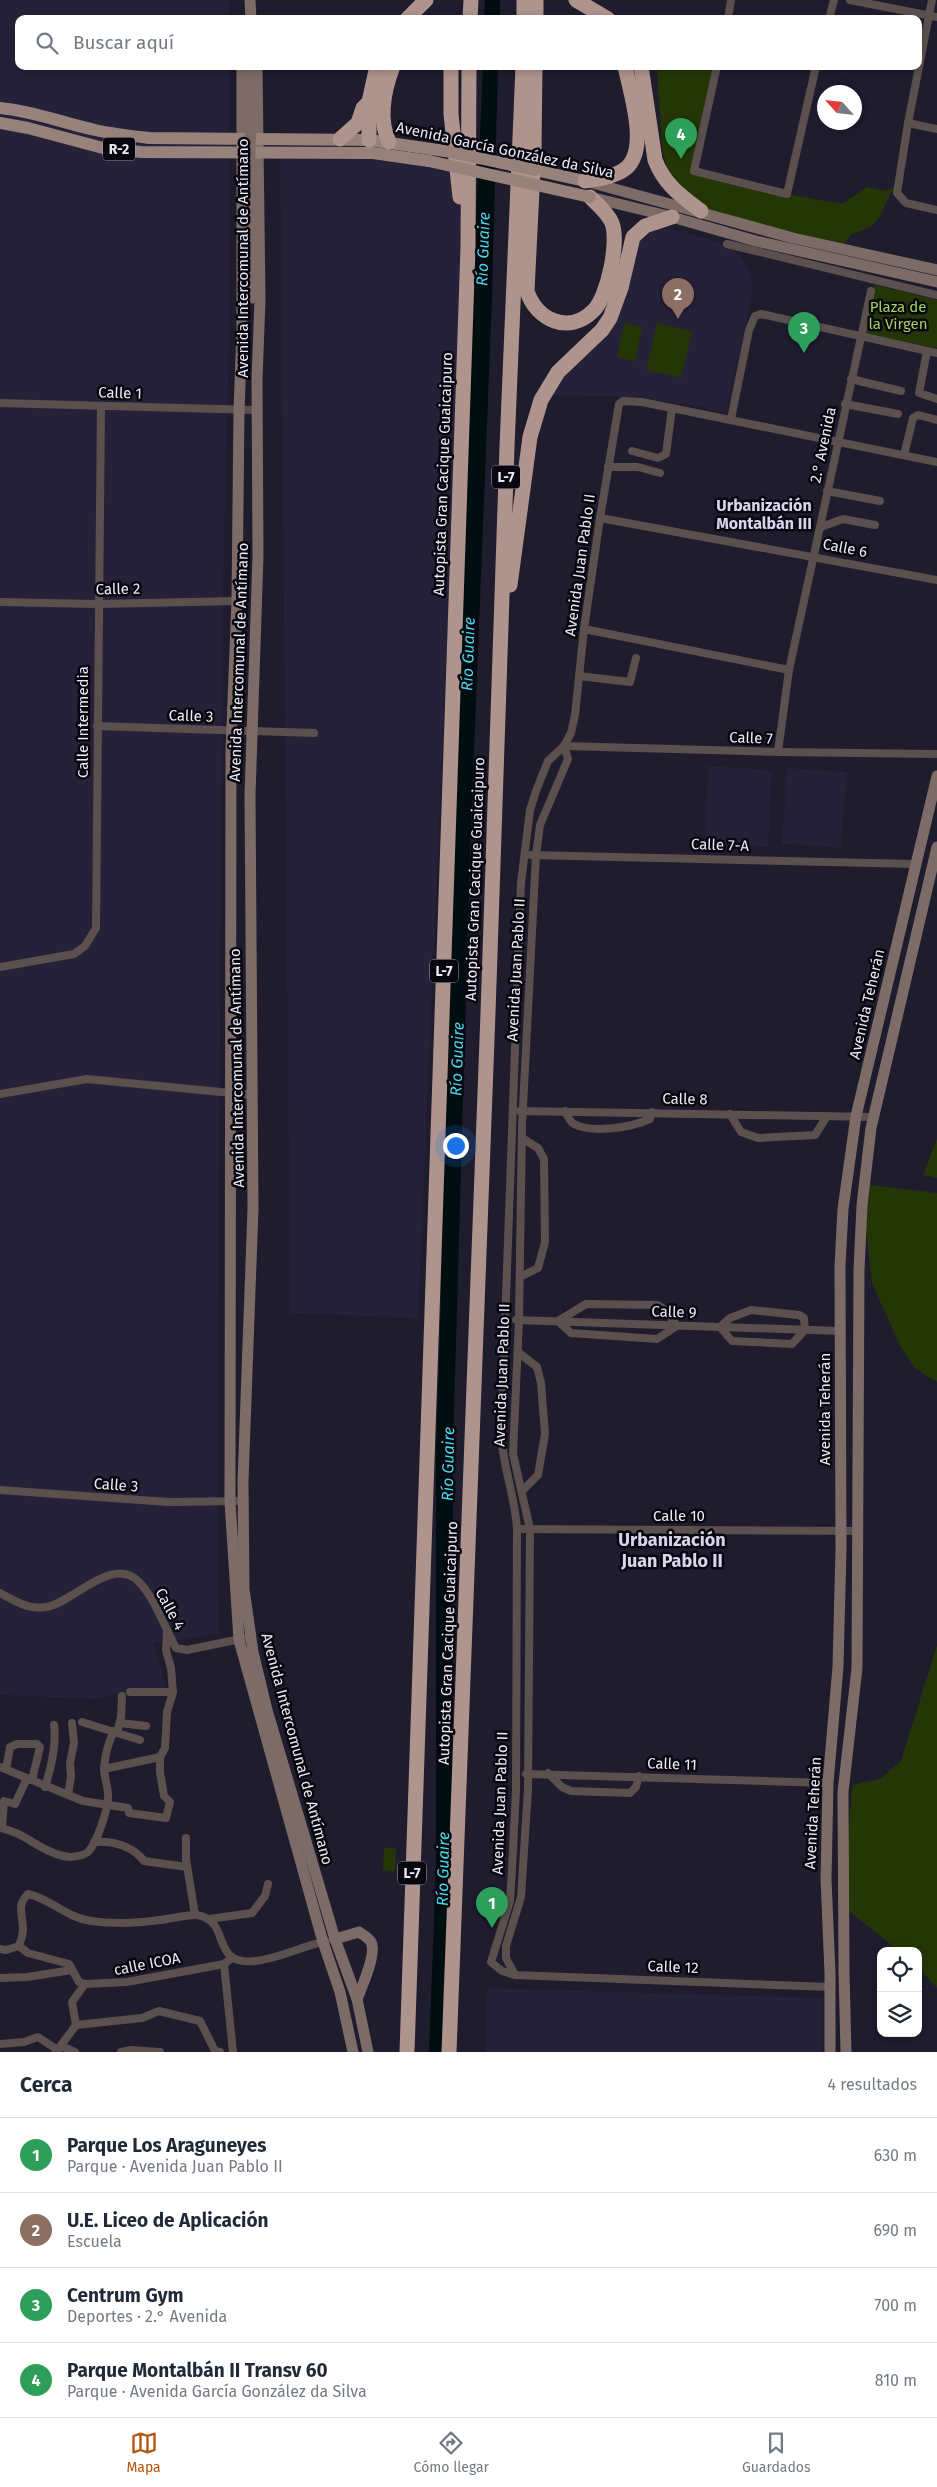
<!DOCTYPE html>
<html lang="es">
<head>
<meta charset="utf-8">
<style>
	body { margin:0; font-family:"Fira Sans",sans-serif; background:#f2f2f3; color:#1f2937 }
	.controls { position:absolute; right:15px; bottom:15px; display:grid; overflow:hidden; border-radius:10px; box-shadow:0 2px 8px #0003 }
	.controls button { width:45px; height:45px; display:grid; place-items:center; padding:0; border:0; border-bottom:1px solid #e0e1e3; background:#fff; color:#1f2937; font:25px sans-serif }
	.compass { position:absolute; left:817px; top:85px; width:45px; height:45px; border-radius:50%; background:#fff; box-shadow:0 2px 8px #0003; rotate:297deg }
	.you { position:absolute; left:455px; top:1145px; width:18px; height:18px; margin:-12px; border:4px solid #fff; border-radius:50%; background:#1a73e8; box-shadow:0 0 0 8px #1a73e833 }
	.badge { display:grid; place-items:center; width:32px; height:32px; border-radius:50%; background:#b45309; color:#fff; font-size:16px; font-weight:700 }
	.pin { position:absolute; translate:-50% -41px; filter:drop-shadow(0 1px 2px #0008) }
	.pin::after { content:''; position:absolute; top:26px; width:18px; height:15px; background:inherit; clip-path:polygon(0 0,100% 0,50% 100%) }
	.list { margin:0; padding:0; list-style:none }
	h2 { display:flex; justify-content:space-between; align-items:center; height:65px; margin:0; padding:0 20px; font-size:21px }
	h2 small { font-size:16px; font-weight:400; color:#747a83 }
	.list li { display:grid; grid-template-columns:32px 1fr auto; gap:15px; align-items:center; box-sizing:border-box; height:75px; padding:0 20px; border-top:1px solid #e0e1e3 }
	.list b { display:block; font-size:19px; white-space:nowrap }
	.list p { margin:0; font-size:16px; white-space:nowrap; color:#747a83 }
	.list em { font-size:16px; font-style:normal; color:#747a83 }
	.icon { flex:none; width:28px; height:28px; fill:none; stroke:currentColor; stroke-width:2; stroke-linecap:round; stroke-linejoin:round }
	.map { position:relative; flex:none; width:937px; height:2052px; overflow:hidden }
	.search { position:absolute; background:#fff; box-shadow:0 2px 8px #0003; left:15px; right:15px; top:15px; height:55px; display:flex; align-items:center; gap:12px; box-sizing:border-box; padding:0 18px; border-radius:10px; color:#747a83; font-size:19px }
	.sheet { height:365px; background:#fff }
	nav { display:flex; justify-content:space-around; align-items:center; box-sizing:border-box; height:70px; border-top:1px solid #e0e1e3; background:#fff; font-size:14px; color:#747a83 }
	nav a { display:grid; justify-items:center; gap:2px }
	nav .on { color:#b45309 }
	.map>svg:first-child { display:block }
	.built { fill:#252139 }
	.green { fill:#243605 }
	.water { fill:#000e10 }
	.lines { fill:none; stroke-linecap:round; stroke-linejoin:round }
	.street { stroke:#5b504d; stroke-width:8 }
	.secondary { stroke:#7d6b67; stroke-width:11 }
	.primary { stroke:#97817b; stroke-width:12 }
	.highway { stroke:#af948d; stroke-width:15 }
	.secondary-bridge { stroke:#7d6b67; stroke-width:11 }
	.primary-bridge { stroke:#97817b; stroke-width:12 }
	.labels { text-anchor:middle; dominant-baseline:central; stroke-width:5; stroke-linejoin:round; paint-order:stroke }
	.shield { fill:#08070f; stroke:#a6a5b1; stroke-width:1 }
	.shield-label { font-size:14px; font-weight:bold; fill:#eae9f6 }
	.street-label { font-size:15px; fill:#eae9f6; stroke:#08070f }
	.park-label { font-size:15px; fill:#a3d25d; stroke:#08070f }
	.water-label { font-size:16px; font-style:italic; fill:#44dbea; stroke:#08070f }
	.neighbourhood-label { font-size:16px; font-weight:bold; fill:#d7d5ee; stroke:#08070f }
	.quarter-label { font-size:18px; font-weight:bold; fill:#d7d5ee; stroke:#08070f }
</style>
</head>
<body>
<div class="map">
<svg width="937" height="2052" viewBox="0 0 937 2052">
	<rect width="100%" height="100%" fill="#1e1c2d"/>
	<g class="built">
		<path d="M0 0H229V19H19V66H229V341L223 589 217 1513 219 1633 181 1640 154 1642 166 1688H147L96 1699 0 1695Z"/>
		<path d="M364 153 453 165 458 180 464 247 418 1318 290 1313 280 155Z"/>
		<path d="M659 228 671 229 727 244 740 256 750 273 753 283 750 305 726 412 643 397 543 395 602 330 632 240Z"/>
		<path d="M708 766 772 770 768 847 704 844Z"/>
		<path d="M787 768 847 772 841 848 782 844Z"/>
		<path d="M487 1988 823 1998 822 2052H486Z"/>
	</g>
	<g class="green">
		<path d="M657 66H717L694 171 787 194 842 204 867 187 886 191 897 185C879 206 887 226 852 234L844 244 701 211 668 170 662 149Z"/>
		<path d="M875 285 937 300V348L865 334Z"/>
		<path d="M624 323 642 327 635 361 617 357Z"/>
		<path d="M657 323 692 331 681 378 646 370Z"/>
		<path d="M937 1138V1178L923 1175Z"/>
		<path d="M861 1184 937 1193V1382L916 1369 900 1346 872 1283Z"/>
		<path d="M937 1645V1988L918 1967V1951H899L849 1911 847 1854 852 1785 880 1779 901 1761Z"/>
		<path d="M384 1847 396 1849 395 1872 383 1870Z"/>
	</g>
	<g class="water">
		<path d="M485 0H500V19H484Z"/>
		<path d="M483 66H498L492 298 470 852 453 1448 452 1874 444 2052H429L436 1867V1453L441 1297 442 1190 470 357Z"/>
	</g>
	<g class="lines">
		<g class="street">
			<path d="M850 0 937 17"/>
			<path d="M932 0 908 123 897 193 906 203 937 210"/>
			<path d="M728 19 731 0"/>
			<path d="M829 19 834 0"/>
			<path d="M717 66 694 171 787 194 816 66"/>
			<path d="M908 123 937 129"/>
			<path d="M727 244 937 295"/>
			<path d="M927 351 919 393 937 399"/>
			<path d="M851 379 901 391"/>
			<path d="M0 403 258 410"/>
			<path d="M845 404 898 414"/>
			<path d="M731 419 749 330 755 316 761 314 937 353"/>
			<path d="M632 451 658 458 666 454 672 408"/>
			<path d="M904 455 913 418 918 415 937 420"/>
			<path d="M608 467H638L660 473"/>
			<path d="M827 491 880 501"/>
			<path d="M600 518 937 580"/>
			<path d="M821 527 843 519 875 525"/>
			<path d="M0 602 97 604 237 601"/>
			<path d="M584 629 789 670"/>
			<path d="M579 676 630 682 636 658"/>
			<path d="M97 726 314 733"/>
			<path d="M564 746 778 752 937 754"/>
			<path d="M778 752 789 670 871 291"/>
			<path d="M531 855 915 864"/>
			<path d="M0 967 74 954 85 946 96 928 101 406"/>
			<path d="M0 1094 87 1079 252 1095"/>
			<path d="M520 1111 873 1117"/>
			<path d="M565 1111C568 1116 569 1121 574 1124 593 1134 632 1127 650 1119L652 1112"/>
			<path d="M730 1114 741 1132 758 1138 815 1135 827 1116"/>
			<path d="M520 1277 538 1268 545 1242 544 1159 538 1148 522 1138"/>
			<path d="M586 1304 658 1305 664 1309 677 1326 657 1339 571 1333 558 1321Z"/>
			<path d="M751 1310 799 1315 804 1318 805 1330 792 1344 732 1341 720 1327 730 1318Z"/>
			<path d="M516 1320 840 1331"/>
			<path d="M518 1352 537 1367 541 1383 545 1434 538 1475 522 1491"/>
			<path d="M0 1490 168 1502 243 1501"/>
			<path d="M517 1529 858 1531"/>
			<path d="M0 1593C15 1601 28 1610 46 1607 72 1604 112 1554 139 1582 154 1597 165 1628 176 1648L187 1650 250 1637"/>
			<path d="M130 1692H173"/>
			<path d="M82 1722 140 1740"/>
			<path d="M120 1723 146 1726"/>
			<path d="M117 1733 121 1717 122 1696"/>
			<path d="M0 1767 83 1801 128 1808 129 1813 166 1818 170 1802 164 1796 160 1772V1757L165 1748 167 1712 173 1692 171 1668 166 1650 167 1632"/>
			<path d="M6 1769 10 1747 17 1744H37L40 1747 32 1780"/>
			<path d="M104 1769 160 1757"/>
			<path d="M548 1773 562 1787 571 1791 630 1793 636 1787 639 1776"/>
			<path d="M526 1774 828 1783"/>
			<path d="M45 1787C51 1768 57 1745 54 1725"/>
			<path d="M68 1795 71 1776 70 1763 74 1743 72 1723"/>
			<path d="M0 1828C25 1832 44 1855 70 1857 74 1857 85 1855 88 1852 97 1843 109 1807 108 1795 108 1786 104 1777 104 1768 105 1756 108 1743 114 1731"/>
			<path d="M2 1828 4 1801 15 1804 27 1778"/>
			<path d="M186 1838V1859L195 1915"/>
			<path d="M94 1842C113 1841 132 1846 144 1861L187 1867"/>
			<path d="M209 1919 252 1913 265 1896 268 1884"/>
			<path d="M19 1946 28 1953 69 1964 79 1982 85 1984 127 1982 224 1964 232 1958"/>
			<path d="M0 1949 6 1950 19 1946C21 1940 23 1935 23 1929 23 1914 16 1906 28 1894 51 1899 67 1918 91 1921 113 1924 138 1923 160 1920 169 1919 189 1914 197 1915 233 1921 208 1966 256 1961 280 1958 303 1946 326 1941"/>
			<path d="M224 1964 233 2052"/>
			<path d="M515 1975 506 1958V1946L521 1897 528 1789 530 1529 513 1454 519 1320 522 1126 536 855 540 825 568 759 564 746"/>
			<path d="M0 1978 27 1977 72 1970"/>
			<path d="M830 1987 515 1975 502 1971 491 1962 510 1901 512 1870 516 1790 517 1529C515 1496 503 1467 501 1434L521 883 530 810 536 791 548 761 564 746 571 733 575 715 584 629 600 518 619 404 623 401 642 402 937 462"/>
			<path d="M76 2025 72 2002 85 1984"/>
			<path d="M0 2044 24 2042 38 2037 58 2050"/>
			<path d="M61 2046 75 2052"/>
			<path d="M56 2052 76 2025 142 2018 159 2011 200 2021 215 2051 220 2052"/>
			<path d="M121 2052 131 2050 160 2052"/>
		</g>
		<g class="secondary">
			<path d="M250 0 251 19"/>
			<path d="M242 66V332L239 410 237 601 231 750 230 1502 239 1640 323 1942 340 1992 353 2052"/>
			<path d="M257 66 260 299 257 380 258 556 250 795 253 1209 243 1481 244 1589 253 1652 267 1710 335 1939 357 1999 368 2052"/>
			<path d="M589 182 793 238 937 270"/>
			<path d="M590 197 672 217 756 241 937 282"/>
			<path d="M249 250 252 298"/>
			<path d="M335 1939 359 1932C363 1935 368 1937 371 1942 377 1953 362 1987 357 1999"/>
			<path d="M830 2052V1973L826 1879 828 1783 838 1667 841 1549 840 1266 843 1209 856 1116 937 776"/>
			<path d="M846 2052 844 1972 843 1792 857 1668 859 1270 862 1205 871 1128 937 847"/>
		</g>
		<g class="primary">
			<path d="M0 108C33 111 63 123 95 130 113 134 132 136 150 138L369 140 445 151"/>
			<path d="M0 123 28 128 103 148 141 152 373 153 429 161"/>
			<path d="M535 170 585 181"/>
		</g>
		<g class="highway">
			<path d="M576 0 608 19"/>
			<path d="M407 19 426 0"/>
			<path d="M470 19 471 0"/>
			<path d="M524 19V0"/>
			<path d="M536 19V0"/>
			<path d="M451 66V114L460 197"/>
			<path d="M535 66 534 150 527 291C536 320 569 335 593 311 608 297 619 242 612 223 608 213 597 204 590 197"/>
			<path d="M641 66 655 160C664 184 681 196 701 211"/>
			<path d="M340 139 358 123 363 108 368 103"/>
			<path d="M369 140V102L377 66"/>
			<path d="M389 142C378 119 384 90 393 66"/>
			<path d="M585 181C598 179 614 177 625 169 650 150 630 92 625 66"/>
			<path d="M510 585 530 437 541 400 558 372 602 330 610 318 621 288 633 237 645 226 672 217"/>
			<path d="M407 2052 468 247 469 66"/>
			<path d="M449 2052 488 1013 507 447 523 66"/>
		</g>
		<path class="secondary-bridge" d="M249 250 251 66"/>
		<g class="primary-bridge">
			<path d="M445 151 535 170"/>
			<path d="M429 161 590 197"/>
		</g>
	</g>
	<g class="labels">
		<g class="shield">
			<rect x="103" y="137.5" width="32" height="23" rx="4"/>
			<rect x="492" y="465.5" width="28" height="23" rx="4"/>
			<rect x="430" y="959.5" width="28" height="23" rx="4"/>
			<rect x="398" y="1861.5" width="28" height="23" rx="4"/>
		</g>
		<g class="shield-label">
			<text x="119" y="149">R-2</text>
			<text x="506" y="477">L-7</text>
			<text x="444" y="971">L-7</text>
			<text x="412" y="1873">L-7</text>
		</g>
		<g class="street-label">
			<text transform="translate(505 150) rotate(12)">Avenida García González da Silva</text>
			<text transform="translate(243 258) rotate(-90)">Avenida Intercomunal de Antímano</text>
			<text transform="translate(120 393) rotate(2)">Calle 1</text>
			<text transform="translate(823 445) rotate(-78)">2.° Avenida</text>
			<text transform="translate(443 474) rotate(-88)">Autopista Gran Cacique Guaicaipuro</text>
			<text transform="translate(845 548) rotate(11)">Calle 6</text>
			<text transform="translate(580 565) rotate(-82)">Avenida Juan Pablo II</text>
			<text transform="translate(118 589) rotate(-1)">Calle 2</text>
			<text transform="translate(239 662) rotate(-88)">Avenida Intercomunal de Antímano</text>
			<text transform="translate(191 716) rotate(2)">Calle 3</text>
			<text transform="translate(83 722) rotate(-90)">Calle Intermedia</text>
			<text transform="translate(751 738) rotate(2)">Calle 7</text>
			<text transform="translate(720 845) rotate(2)">Calle 7-A</text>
			<text transform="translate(475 879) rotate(-88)">Autopista Gran Cacique Guaicaipuro</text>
			<text transform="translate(516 970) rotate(-87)">Avenida Juan Pablo II</text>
			<text transform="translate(867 1004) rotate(-77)">Avenida Teherán</text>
			<text transform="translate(237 1068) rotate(-91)">Avenida Intercomunal de Antímano</text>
			<text transform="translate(685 1099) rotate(1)">Calle 8</text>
			<text transform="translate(674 1312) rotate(2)">Calle 9</text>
			<text transform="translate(502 1375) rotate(-88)">Avenida Juan Pablo II</text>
			<text transform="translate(825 1409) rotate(-90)">Avenida Teherán</text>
			<text transform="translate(116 1485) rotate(4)">Calle 3</text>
			<text x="679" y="1516">Calle 10</text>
			<text transform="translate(170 1609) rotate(62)">Calle 4</text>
			<text transform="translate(448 1643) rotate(-88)">Autopista Gran Cacique Guaicaipuro</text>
			<text transform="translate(297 1749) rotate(75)">Avenida Intercomunal de Antímano</text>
			<text transform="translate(672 1764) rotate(2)">Calle 11</text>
			<text transform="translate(500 1803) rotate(-88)">Avenida Juan Pablo II</text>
			<text transform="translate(813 1813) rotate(-87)">Avenida Teherán</text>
			<text transform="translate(147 1964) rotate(-11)">calle ICOA</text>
			<text transform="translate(673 1967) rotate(2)">Calle 12</text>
		</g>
		<g class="park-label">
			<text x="898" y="307">Plaza de<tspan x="898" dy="17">la Virgen</tspan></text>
		</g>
		<g class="water-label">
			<text transform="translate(483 249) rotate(-88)">Río Guaire</text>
			<text transform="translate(468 654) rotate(-88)">Río Guaire</text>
			<text transform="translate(457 1059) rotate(-88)">Río Guaire</text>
			<text transform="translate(448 1464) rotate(-89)">Río Guaire</text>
			<text transform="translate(443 1869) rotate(-89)">Río Guaire</text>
		</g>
		<g class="neighbourhood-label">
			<text x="764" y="505">Urbanización<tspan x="764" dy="18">Montalbán III</tspan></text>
		</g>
		<g class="quarter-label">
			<text x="672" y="1540">Urbanización<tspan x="672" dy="21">Juan Pablo II</tspan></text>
		</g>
	</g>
</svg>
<div class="controls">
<button><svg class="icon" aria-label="locate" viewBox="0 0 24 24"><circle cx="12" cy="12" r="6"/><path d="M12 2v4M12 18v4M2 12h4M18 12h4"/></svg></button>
<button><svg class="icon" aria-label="layers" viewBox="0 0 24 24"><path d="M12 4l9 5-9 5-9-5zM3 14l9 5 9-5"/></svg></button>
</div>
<svg class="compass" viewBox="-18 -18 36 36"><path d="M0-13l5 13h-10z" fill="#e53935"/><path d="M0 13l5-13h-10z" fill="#747a83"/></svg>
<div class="you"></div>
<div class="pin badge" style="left:492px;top:1928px;background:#2e9e5b">1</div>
<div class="pin badge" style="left:678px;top:319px;background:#8d6e63">2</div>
<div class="pin badge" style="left:804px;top:353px;background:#2e9e5b">3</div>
<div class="pin badge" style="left:681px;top:159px;background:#2e9e5b">4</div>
<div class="search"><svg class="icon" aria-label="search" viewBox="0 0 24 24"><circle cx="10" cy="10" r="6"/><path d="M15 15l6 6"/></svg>Buscar aquí</div>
</div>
<section class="sheet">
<h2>Cerca<small>4 resultados</small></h2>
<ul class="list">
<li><span class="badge" style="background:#2e9e5b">1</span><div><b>Parque Los Araguneyes</b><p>Parque · Avenida Juan Pablo II</p></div><em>630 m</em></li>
<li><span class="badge" style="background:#8d6e63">2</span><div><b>U.E. Liceo de Aplicación</b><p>Escuela</p></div><em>690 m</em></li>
<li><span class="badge" style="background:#2e9e5b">3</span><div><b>Centrum Gym</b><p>Deportes · 2.° Avenida</p></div><em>700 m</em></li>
<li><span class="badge" style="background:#2e9e5b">4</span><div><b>Parque Montalbán II Transv 60</b><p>Parque · Avenida García González da Silva</p></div><em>810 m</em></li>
</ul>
</section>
<nav>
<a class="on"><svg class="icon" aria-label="map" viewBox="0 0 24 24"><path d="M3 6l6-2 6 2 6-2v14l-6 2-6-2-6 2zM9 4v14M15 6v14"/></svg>Mapa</a>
<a><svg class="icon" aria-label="directions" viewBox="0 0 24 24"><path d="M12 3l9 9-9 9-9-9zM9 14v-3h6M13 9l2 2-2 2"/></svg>Cómo llegar</a>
<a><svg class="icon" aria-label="saved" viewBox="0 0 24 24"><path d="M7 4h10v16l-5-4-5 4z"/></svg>Guardados</a>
</nav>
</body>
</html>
